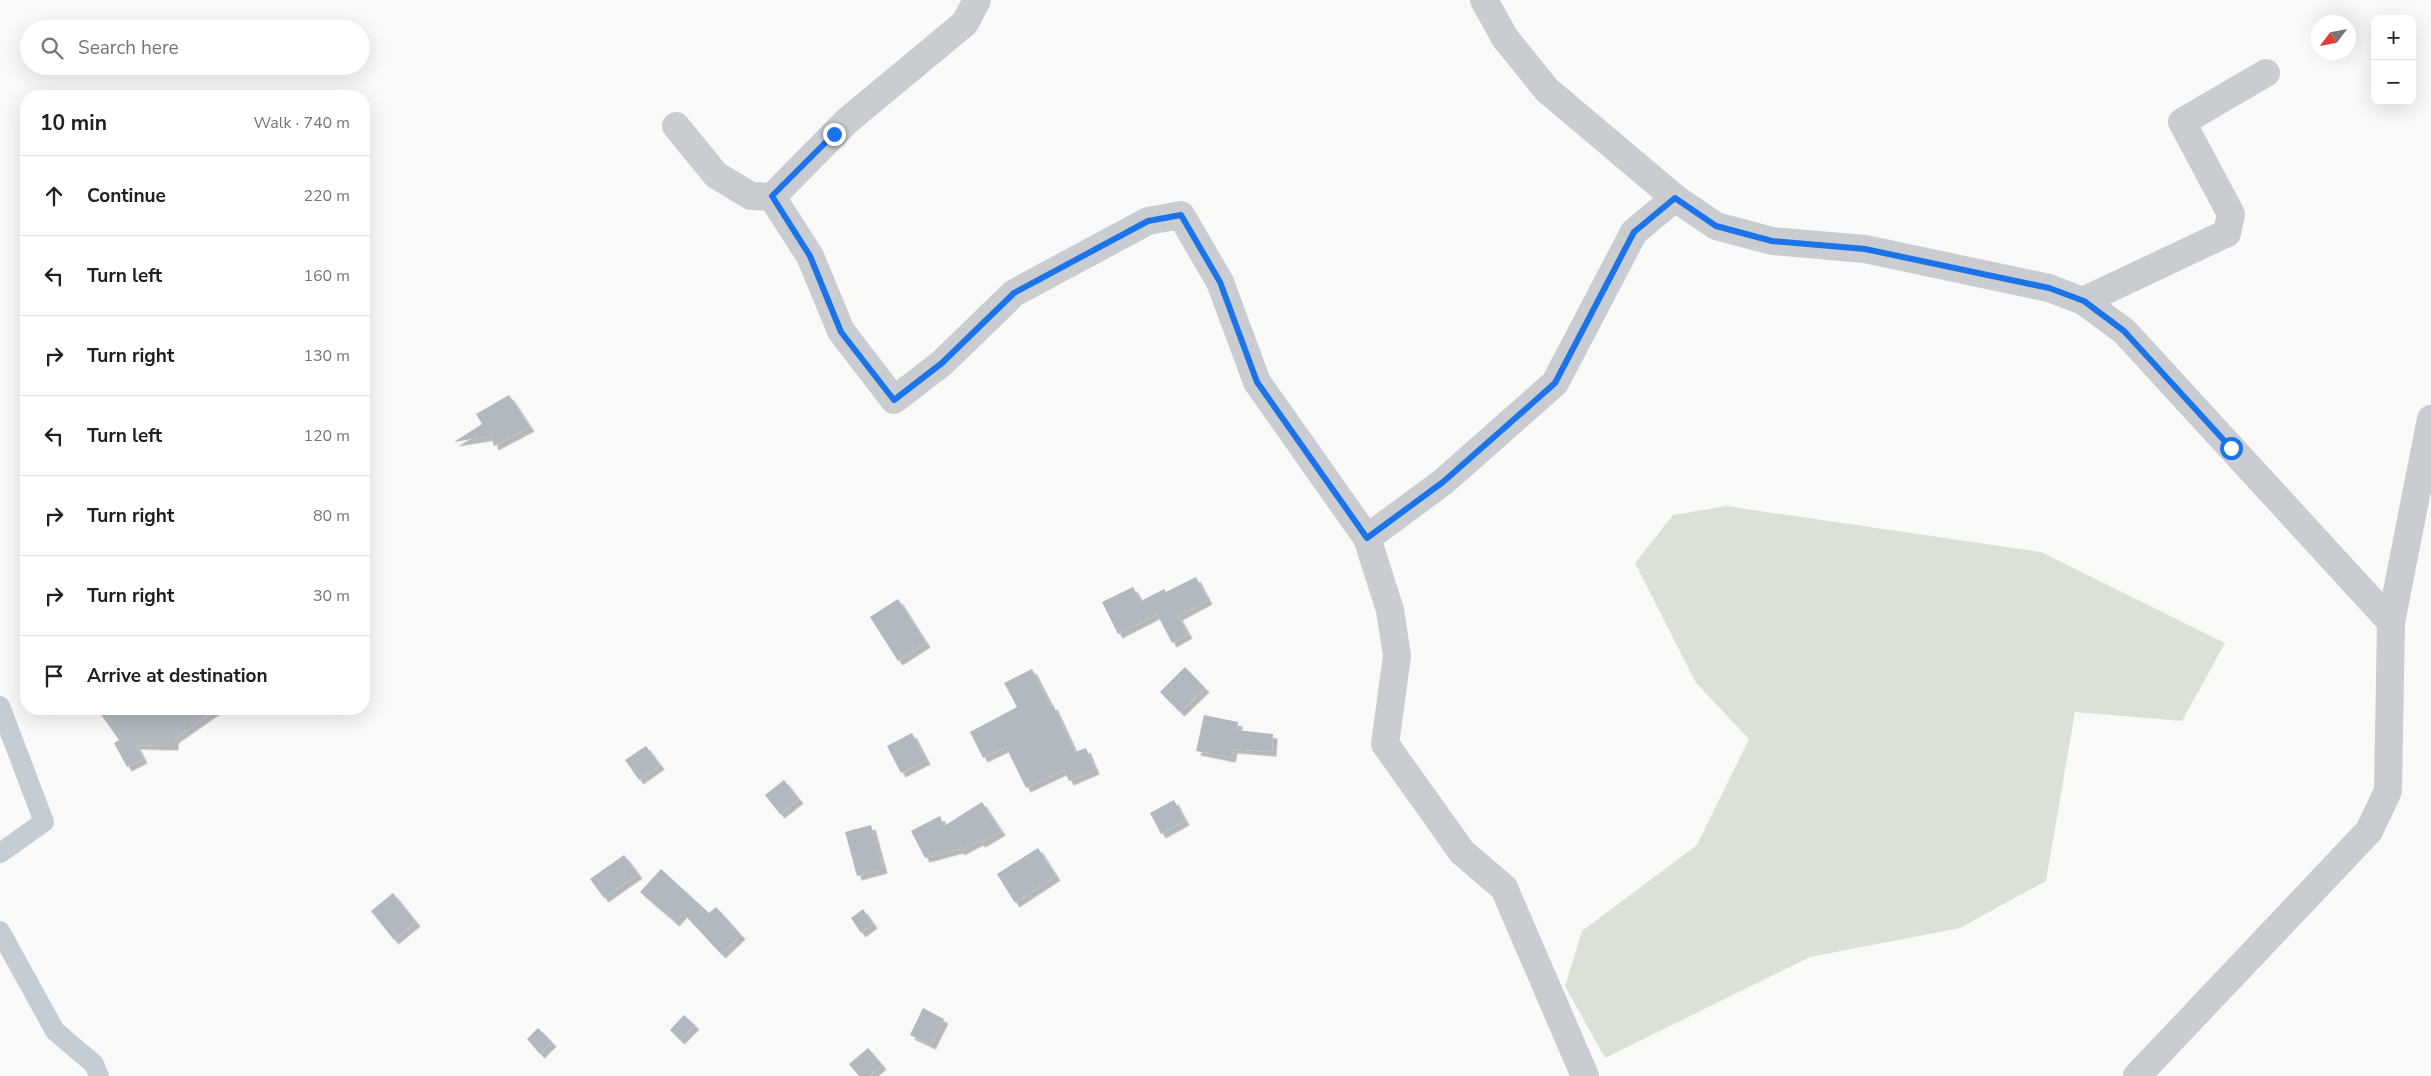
<!DOCTYPE html>
<html lang="en">
<head>
<meta charset="utf-8">
<style>
	body { margin:0; font-family:"Nunito Sans",sans-serif; background:#f6f6f6; color:#202124 }
	.controls { position:absolute; right:15px; top:15px; display:grid; overflow:hidden; border-radius:10px; box-shadow:0 5px 20px #0002 }
	.controls button { width:45px; height:45px; display:grid; place-items:center; padding:0; border:0; border-bottom:1px solid #e0e0e0; background:#fff; color:#202124; font:25px sans-serif }
	.compass { position:absolute; left:2311px; top:15px; width:45px; height:45px; border-radius:50%; background:#fff; box-shadow:0 5px 20px #0002; rotate:238deg }
	.stop { position:absolute; width:15px; height:15px; margin:-11px; border:4px solid #1a73e8; border-radius:50%; background:#fff }
	.stop.end { background:#1a73e8; border-color:#fff; box-shadow:0 1px 5px #0008 }
	.list { margin:0; padding:0; list-style:none }
	h2 { display:flex; justify-content:space-between; align-items:center; height:65px; margin:0; padding:0 20px; font-size:21px }
	h2 small { font-size:16px; font-weight:400; color:#757577 }
	.list li { display:grid; grid-template-columns:32px 1fr auto; gap:15px; align-items:center; box-sizing:border-box; height:80px; padding:0 20px; border-top:1px solid #e0e0e0 }
	.list b { display:block; font-size:19px; white-space:nowrap }
	.list em { font-size:16px; font-style:normal; color:#757577 }
	.icon { flex:none; width:28px; height:28px; fill:none; stroke:currentColor; stroke-width:2; stroke-linecap:round; stroke-linejoin:round }
	.map { position:relative; flex:none; width:2431px; height:1076px; overflow:hidden }
	.search { position:absolute; background:#fff; box-shadow:0 5px 20px #0002; left:20px; top:20px; width:350px; height:55px; display:flex; align-items:center; gap:12px; box-sizing:border-box; padding:0 18px; border-radius:28px; color:#757577; font-size:19px }
	.panel { position:absolute; background:#fff; box-shadow:0 5px 20px #0002; left:20px; top:90px; width:350px; height:625px; border-radius:20px }
	.map>svg:first-child { display:block }
	.green { fill:#dae2d8 }
	.lines { fill:none; stroke-linecap:round; stroke-linejoin:round }
	.canal { stroke:#c4cdd4; stroke-width:20 }
	.building { fill:#b1b8bf; filter:url(#shadow) }
	.minor { stroke:#c9ccd0; stroke-width:28 }
	.route { stroke:#1a73e8; stroke-width:6 }
</style>
</head>
<body>
<div class="map">
<svg width="2431" height="1076" viewBox="0 0 2431 1076">
	<defs>
		<filter id="shadow"><feDropShadow dx="4.5" dy="4.5" stdDeviation="0" flood-color="#0004"/></filter>
	</defs>
	<rect width="100%" height="100%" fill="#f9faf7"/>
	<path class="green" d="M1726 506 2041 552 2225 643 2182 721 2075 712 2046 881 1960 928 1810 957 1605 1058 1565 986 1582 931 1697 845 1749 739 1696 683 1635 563 1673 515Z"/>
	<g class="lines">
		<g class="canal">
			<path d="M0 706 44 822 0 853"/>
			<path d="M0 931 55 1031 94 1064 99 1076"/>
		</g>
	</g>
	<g class="building">
		<path d="M509 395 530 427 494 446 491 436 454 442 482 424 476 414Z"/>
		<path d="M1196 577 1208 600 1178 616 1188 634 1172 643 1157 614 1118 634 1102 602 1133 587 1141 601 1164 589 1166 592Z"/>
		<path d="M898 599 926 643 898 661 870 617Z"/>
		<path d="M1185 667 1205 688 1180 712 1160 692Z"/>
		<path d="M1032 669 1051 706 1053 705 1075 752 1086 748 1095 770 1069 781 1064 770 1026 788 1006 747 983 758 970 732 1017 707 1004 683Z"/>
		<path d="M97 709H217L174 739V746L136 745 143 759 127 767 114 743 119 740Z"/>
		<path d="M1204 715 1238 722 1237 730 1273 734 1272 752 1233 749 1231 758 1196 751Z"/>
		<path d="M912 733 926 760 901 773 887 746Z"/>
		<path d="M646 746 660 765 639 780 625 760Z"/>
		<path d="M784 780 799 799 780 814 765 795Z"/>
		<path d="M1174 800 1185 821 1161 834 1150 813Z"/>
		<path d="M982 802 1001 831 981 843 979 841 960 851 959 849 925 858 911 831 940 816 944 826Z"/>
		<path d="M871 825 883 869 857 876 845 832Z"/>
		<path d="M1038 848 1056 876 1015 903 997 874Z"/>
		<path d="M624 855 638 874 604 898 590 879Z"/>
		<path d="M661 869 709 913 716 907 741 935 721 954 683 913 675 922 640 892Z"/>
		<path d="M393 893 416 922 394 940 371 911Z"/>
		<path d="M863 909 873 924 861 933 851 918Z"/>
		<path d="M923 1008 944 1019 931 1045 910 1035Z"/>
		<path d="M684 1015 695 1025 680 1040 670 1030Z"/>
		<path d="M538 1028 552 1042 540 1054 527 1039Z"/>
		<path d="M868 1048 882 1065 869 1076H859L849 1064Z"/>
	</g>
	<g class="lines">
		<g class="minor">
			<path d="M1484 0 1505 38 1547 90 1675 198 1716 226 1772 241 1865 249 2049 288 2083 301 2124 331 2391 622"/>
			<path d="M676 126 716 175 751 196 772 197 847 121 965 23 977 0"/>
			<path d="M772 197 810 256 841 331 894 400 942 363 1014 293 1148 221 1181 215 1220 282 1257 382 1367 538 1390 610 1397 656 1385 744 1462 852 1504 888 1585 1076"/>
			<path d="M2083 301 2227 233 2231 214 2182 122 2266 73"/>
			<path d="M1367 538 1443 482 1555 383 1634 232 1675 198"/>
			<path d="M2137 1076 2369 831 2388 791 2391 622 2431 419"/>
		</g>
	</g>
	<g class="lines">
		<path class="route" d="M834 134 772 196 810 256 841 332 894 400 942 363 1014 293 1148 221 1181 215 1220 282 1257 382 1367 538 1443 482 1555 383 1634 232 1675 198 1716 226 1772 241 1865 249 2049 288 2084 301 2124 331 2231 448"/>
	</g>
</svg>
<div class="controls">
<button>+</button>
<button>−</button>
</div>
<svg class="compass" viewBox="-18 -18 36 36"><path d="M0-13l5 13h-10z" fill="#e53935"/><path d="M0 13l5-13h-10z" fill="#757577"/></svg>
<div class="stop" style="left:2231px;top:448px"></div>
<div class="stop end" style="left:834px;top:134px"></div>
<div class="search"><svg class="icon" aria-label="search" viewBox="0 0 24 24"><circle cx="10" cy="10" r="6"/><path d="M15 15l6 6"/></svg>Search here</div>
<section class="panel">
<h2>10 min<small>Walk · 740 m</small></h2>
<ul class="list">
<li><svg class="icon" aria-label="ahead" viewBox="0 0 24 24"><path d="M12 20V5M6 11l6-6 6 6"/></svg><div><b>Continue</b></div><em>220 m</em></li>
<li><svg class="icon" aria-label="left" viewBox="0 0 24 24"><path d="M17 20v-9H6M10 6l-5 5 5 5"/></svg><div><b>Turn left</b></div><em>160 m</em></li>
<li><svg class="icon" aria-label="right" viewBox="0 0 24 24"><path d="M7 20v-9h11M14 6l5 5-5 5"/></svg><div><b>Turn right</b></div><em>130 m</em></li>
<li><svg class="icon" aria-label="left" viewBox="0 0 24 24"><path d="M17 20v-9H6M10 6l-5 5 5 5"/></svg><div><b>Turn left</b></div><em>120 m</em></li>
<li><svg class="icon" aria-label="right" viewBox="0 0 24 24"><path d="M7 20v-9h11M14 6l5 5-5 5"/></svg><div><b>Turn right</b></div><em>80 m</em></li>
<li><svg class="icon" aria-label="right" viewBox="0 0 24 24"><path d="M7 20v-9h11M14 6l5 5-5 5"/></svg><div><b>Turn right</b></div><em>30 m</em></li>
<li><svg class="icon" aria-label="arrive" viewBox="0 0 24 24"><path d="M6 21V4h12l-3 4 3 4H6"/></svg><div><b>Arrive at destination</b></div></li>
</ul>
</section>
</div>
</body>
</html>
